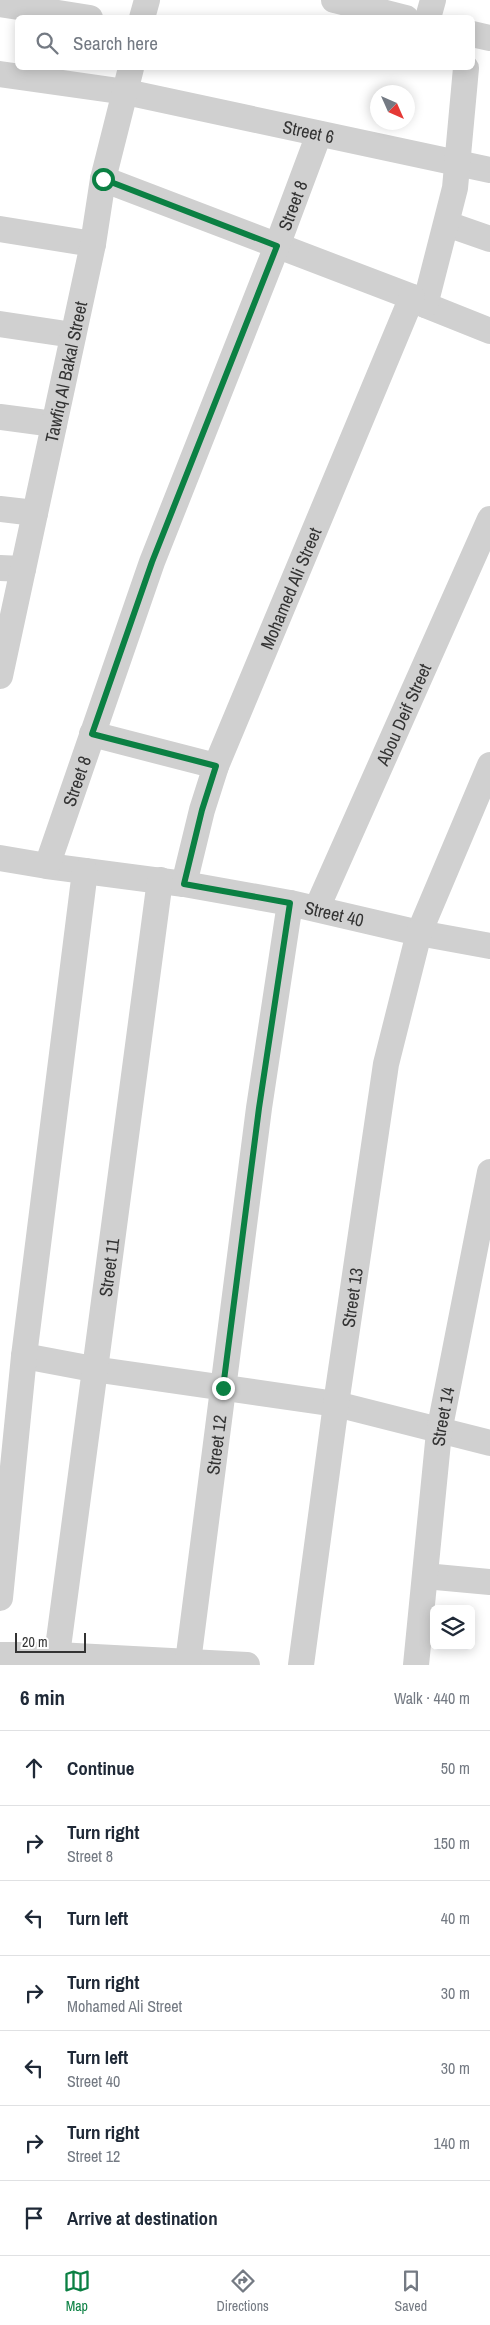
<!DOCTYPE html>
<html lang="en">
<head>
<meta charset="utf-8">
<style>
	body { margin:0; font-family:"Archivo Narrow",sans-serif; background:#f6f6f7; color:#1f2937 }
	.controls { position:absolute; right:15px; bottom:15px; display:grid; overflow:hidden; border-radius:8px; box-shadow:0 2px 12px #0003 }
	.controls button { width:45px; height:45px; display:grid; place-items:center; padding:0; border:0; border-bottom:1px solid #e0e1e3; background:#fff; color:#1f2937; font:25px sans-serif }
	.compass { position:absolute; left:370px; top:85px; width:45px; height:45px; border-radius:50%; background:#fff; box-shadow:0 2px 12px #0003; rotate:135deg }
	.scale { position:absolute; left:15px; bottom:12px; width:71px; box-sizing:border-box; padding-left:5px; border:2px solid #333; border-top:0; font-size:14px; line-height:18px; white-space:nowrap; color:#333; -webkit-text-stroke:4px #fff; paint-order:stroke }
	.stop { position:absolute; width:15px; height:15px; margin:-11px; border:4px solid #0b8043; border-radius:50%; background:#fff }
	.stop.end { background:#0b8043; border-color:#fff; box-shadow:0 1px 5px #0008 }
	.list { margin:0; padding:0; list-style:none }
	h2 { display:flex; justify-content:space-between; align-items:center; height:65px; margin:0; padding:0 20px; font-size:21px }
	h2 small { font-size:16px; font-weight:400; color:#747a83 }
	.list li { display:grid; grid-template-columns:32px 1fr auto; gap:15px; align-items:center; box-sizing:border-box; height:75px; padding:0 20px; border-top:1px solid #e0e1e3 }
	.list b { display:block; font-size:19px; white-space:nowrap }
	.list p { margin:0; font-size:16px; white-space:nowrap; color:#747a83 }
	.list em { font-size:16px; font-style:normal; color:#747a83 }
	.icon { flex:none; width:28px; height:28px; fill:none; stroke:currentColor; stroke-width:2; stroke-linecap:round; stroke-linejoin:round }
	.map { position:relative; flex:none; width:490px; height:1665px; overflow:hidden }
	.search { position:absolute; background:#fff; box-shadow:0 2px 12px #0003; left:15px; right:15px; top:15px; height:55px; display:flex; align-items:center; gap:12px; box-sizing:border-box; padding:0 18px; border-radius:8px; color:#747a83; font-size:19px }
	.sheet { height:590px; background:#fff }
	nav { display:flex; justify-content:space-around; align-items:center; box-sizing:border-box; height:70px; border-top:1px solid #e0e1e3; background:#fff; font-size:14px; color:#747a83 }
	nav a { display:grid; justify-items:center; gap:2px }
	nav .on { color:#0b8043 }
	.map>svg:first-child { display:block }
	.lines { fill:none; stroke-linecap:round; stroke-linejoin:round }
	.minor { stroke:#d0d0d0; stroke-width:26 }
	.route { stroke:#0b8043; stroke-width:6 }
	.labels { text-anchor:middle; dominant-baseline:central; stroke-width:5; stroke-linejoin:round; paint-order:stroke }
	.street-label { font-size:18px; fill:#333; stroke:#fff }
</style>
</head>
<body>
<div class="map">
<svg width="490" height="1665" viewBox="0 0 490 1665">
	<rect width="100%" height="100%" fill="#fff"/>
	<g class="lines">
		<g class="minor">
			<path d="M334 0 406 18"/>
			<path d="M0 4 90 18"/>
			<path d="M142 18 147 0"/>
			<path d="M428 18 433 0"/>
			<path d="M472 34 490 38"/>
			<path id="s1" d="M0 74 126 92 490 170"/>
			<path d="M103 179 412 297 425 305 490 331"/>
			<path d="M447 224 490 239"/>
			<path d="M0 229 93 244"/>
			<path d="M425 305 455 188 466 68"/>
			<path d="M0 324 73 335"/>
			<path d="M0 417 54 424"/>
			<path d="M0 509 35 513"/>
			<path d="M0 568 23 569"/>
			<path id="s2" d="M0 676 93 244 103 179 131 68"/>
			<path d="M92 734 216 766"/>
			<path id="s3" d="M0 858 47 866 184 884 290 903 419 933 490 946"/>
			<path id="s4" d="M47 866 152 562 277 246 319 134"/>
			<path id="s5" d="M184 884 202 810 216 766 412 297"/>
			<path id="s6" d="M317 908 490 519"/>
			<path d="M24 1356 93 1369 336 1404 490 1443"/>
			<path d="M425 1576 490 1582"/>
			<path d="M0 1598 24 1356 85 871"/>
			<path d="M0 1655H57L247 1665"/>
			<path id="s7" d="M57 1655C90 1397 127 1139 160 880"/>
			<path id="s8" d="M188 1662 259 1108 290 903"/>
			<path id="s9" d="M301 1665 336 1404 386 1064 419 933 490 765"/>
			<path id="s10" d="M416 1665 439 1432 490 1172"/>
		</g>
	</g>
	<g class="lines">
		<path class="route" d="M103 179 277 246 152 562 92 734 216 766 202 810 184 884 290 903 259 1108 223 1388"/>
	</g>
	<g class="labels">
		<g class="street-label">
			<text stroke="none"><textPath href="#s1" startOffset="314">Street 6</textPath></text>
			<text stroke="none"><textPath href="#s4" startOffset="705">Street 8</textPath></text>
			<text stroke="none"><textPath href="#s2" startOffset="311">Tawfiq Al Bakal Street</textPath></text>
			<text stroke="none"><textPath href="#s5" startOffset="315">Mohamed Ali Street</textPath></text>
			<text stroke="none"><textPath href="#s6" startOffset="212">Abou Deif Street</textPath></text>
			<text stroke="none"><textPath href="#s4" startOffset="90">Street 8</textPath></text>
			<text stroke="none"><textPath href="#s3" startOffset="339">Street 40</textPath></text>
			<text stroke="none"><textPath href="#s7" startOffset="391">Street 11</textPath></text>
			<text stroke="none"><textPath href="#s9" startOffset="371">Street 13</textPath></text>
			<text stroke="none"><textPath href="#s10" startOffset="250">Street 14</textPath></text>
			<text stroke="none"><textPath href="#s8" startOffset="219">Street 12</textPath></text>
		</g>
	</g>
</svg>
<div class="controls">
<button><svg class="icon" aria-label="layers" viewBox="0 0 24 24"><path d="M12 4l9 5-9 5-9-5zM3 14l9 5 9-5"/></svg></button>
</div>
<svg class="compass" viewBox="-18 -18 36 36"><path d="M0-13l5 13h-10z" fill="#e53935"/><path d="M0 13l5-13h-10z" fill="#747a83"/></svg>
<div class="scale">20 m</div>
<div class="stop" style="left:103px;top:179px"></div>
<div class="stop end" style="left:223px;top:1388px"></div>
<div class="search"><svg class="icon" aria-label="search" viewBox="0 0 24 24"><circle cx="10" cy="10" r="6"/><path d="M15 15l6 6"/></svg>Search here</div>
</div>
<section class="sheet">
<h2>6 min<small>Walk · 440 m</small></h2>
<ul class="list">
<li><svg class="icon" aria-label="ahead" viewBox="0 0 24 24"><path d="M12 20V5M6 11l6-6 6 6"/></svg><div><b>Continue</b></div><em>50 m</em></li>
<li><svg class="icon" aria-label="right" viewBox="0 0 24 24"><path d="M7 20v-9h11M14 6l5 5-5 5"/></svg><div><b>Turn right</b><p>Street 8</p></div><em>150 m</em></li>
<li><svg class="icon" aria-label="left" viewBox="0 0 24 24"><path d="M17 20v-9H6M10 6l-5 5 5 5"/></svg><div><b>Turn left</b></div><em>40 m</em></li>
<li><svg class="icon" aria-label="right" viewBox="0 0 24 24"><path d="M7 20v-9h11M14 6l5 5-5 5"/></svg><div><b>Turn right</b><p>Mohamed Ali Street</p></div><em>30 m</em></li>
<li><svg class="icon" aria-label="left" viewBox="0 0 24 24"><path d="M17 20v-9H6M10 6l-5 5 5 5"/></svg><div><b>Turn left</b><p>Street 40</p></div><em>30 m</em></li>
<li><svg class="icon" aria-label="right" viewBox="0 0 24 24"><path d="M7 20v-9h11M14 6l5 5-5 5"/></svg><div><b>Turn right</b><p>Street 12</p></div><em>140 m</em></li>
<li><svg class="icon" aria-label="arrive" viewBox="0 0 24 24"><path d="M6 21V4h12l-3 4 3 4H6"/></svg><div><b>Arrive at destination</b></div></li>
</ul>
</section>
<nav>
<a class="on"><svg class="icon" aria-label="map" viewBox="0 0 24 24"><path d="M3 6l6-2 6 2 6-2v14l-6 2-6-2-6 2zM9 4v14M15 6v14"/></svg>Map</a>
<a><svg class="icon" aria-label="directions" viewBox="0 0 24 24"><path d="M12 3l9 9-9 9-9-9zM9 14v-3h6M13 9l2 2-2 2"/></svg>Directions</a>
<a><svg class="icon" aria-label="saved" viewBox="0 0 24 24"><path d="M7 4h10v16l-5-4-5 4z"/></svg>Saved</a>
</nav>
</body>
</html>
